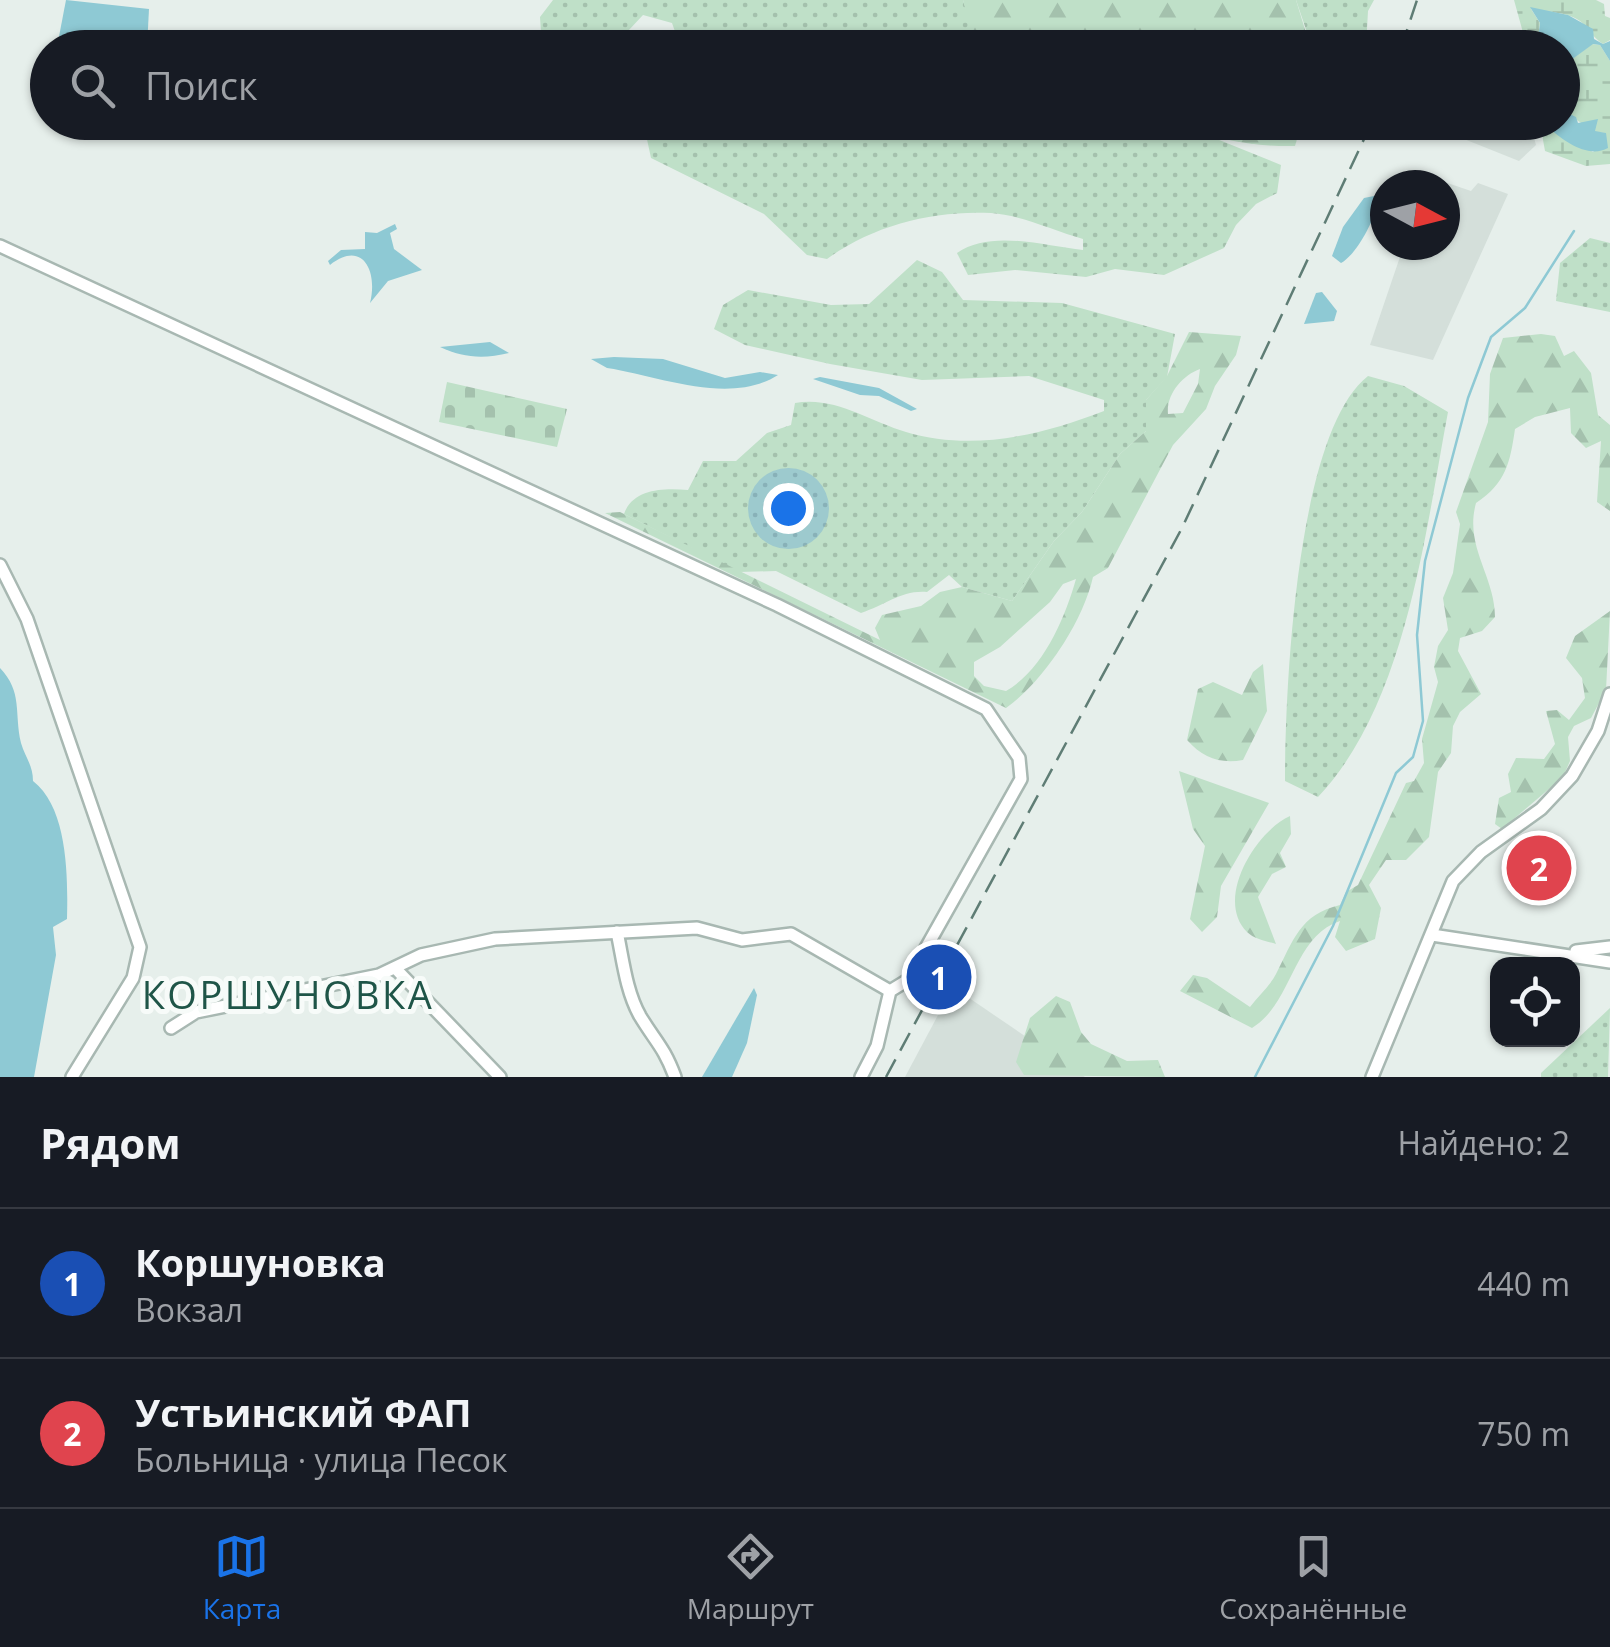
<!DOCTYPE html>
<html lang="ru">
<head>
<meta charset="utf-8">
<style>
	body { margin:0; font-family:"Open Sans",sans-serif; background:#242831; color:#f1f3f6 }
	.controls { position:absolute; right:30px; bottom:30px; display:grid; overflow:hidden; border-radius:20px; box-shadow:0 2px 8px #0004 }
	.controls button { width:90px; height:90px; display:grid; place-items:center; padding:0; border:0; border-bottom:2px solid #363941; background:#171b24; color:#f1f3f6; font:50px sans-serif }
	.compass { position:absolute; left:1370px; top:170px; width:90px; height:90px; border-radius:50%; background:#171b24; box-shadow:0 2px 8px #0004; rotate:97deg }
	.you { position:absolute; left:788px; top:508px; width:35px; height:35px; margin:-25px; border:8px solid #fff; border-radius:50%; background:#1a73e8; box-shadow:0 0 0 15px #1a73e833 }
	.badge { display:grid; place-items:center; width:65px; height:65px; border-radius:50%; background:#1a73e8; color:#fff; font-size:32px; font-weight:700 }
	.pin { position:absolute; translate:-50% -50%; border:5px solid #fff; box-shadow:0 2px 10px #0006 }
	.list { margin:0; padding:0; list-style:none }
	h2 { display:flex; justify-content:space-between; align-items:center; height:130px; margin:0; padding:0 40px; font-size:42px }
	h2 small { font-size:32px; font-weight:400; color:#9ea1a6 }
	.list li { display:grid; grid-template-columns:65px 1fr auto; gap:30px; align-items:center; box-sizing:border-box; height:150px; padding:0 40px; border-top:2px solid #363941 }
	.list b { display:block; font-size:38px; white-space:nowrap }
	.list p { margin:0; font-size:32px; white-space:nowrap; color:#9ea1a6 }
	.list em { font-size:32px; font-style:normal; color:#9ea1a6 }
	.icon { flex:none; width:55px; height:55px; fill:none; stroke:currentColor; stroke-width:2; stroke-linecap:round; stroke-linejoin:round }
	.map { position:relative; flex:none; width:1610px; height:1077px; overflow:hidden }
	.search { position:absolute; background:#171b24; box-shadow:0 2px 8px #0004; left:30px; right:30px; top:30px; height:110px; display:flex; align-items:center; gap:25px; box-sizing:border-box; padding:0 35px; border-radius:55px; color:#9ea1a6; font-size:38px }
	.sheet { height:430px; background:#171b24 }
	nav { display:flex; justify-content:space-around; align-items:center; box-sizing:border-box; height:140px; border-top:2px solid #363941; background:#171b24; font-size:28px; color:#9ea1a6 }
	nav a { display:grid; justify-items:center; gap:5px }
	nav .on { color:#1a73e8 }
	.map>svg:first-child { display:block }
	.built { fill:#d4dfda }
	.grass { fill:url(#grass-dots) }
	.forest { fill:url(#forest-firs); fill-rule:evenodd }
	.wetland { fill:url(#wetland-marsh) }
	.cemetery { fill:url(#cemetery-stones) }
	.water { fill:#8ec9d4 }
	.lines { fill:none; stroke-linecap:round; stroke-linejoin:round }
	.stream { stroke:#8ec9d4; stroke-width:2.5 }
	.minor-casing { stroke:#a8b8b2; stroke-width:16 }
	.minor { stroke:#fff; stroke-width:11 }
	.rail { stroke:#5f7d75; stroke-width:2.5; stroke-dasharray:20 10; stroke-linecap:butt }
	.labels { text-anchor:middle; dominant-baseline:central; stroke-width:10; stroke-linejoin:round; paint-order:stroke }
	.quarter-label { font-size:38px; letter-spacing:2.5px; fill:#1f5548; stroke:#f7fbf9 }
</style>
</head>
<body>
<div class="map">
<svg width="1610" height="1077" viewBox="0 0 1610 1077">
	<defs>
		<pattern id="grass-dots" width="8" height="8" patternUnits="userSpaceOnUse" patternTransform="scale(2.5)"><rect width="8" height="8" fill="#bfe0c8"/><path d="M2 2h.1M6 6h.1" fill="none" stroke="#a4c1ad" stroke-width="1.8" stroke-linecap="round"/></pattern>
		<pattern id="forest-firs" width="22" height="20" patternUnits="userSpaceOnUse" patternTransform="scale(2.5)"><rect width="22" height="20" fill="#bfe0c8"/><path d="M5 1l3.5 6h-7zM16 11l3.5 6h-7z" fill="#a4c1ad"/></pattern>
		<pattern id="wetland-marsh" width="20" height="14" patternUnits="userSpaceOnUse" patternTransform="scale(2.5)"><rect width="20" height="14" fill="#bfe0c8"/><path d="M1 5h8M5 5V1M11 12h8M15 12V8" fill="none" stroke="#a4c1ad"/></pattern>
		<pattern id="cemetery-stones" width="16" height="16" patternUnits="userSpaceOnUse" patternTransform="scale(2.5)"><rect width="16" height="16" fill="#bfe0c8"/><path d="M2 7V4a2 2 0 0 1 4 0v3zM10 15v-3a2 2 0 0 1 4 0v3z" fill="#a4c1ad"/></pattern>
	</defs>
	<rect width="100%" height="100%" fill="#e6efeb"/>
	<g class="built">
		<path d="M1424 123H1530L1536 145 1519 161Z"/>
		<path d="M1427 176 1471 191 1478 183 1508 194 1433 360 1370 345 1404 245H1445V185H1424Z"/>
		<path d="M953 987 1085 1077H905Z"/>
	</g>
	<g class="grass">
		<path d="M553 0H963L977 42 975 48 674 47 679 43 672 23 643 15 613 47H542L540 17Z"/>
		<path d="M1296 0H1374L1368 11 1366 47H1312Z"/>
		<path d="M648 122 741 123 787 135 785 123H1177L1281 165 1277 193 1256 204 1236 225 1224 248 1164 275 1115 269 1086 277 1015 270 968 275 957 253C991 229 1044 246 1083 250V239C1054 231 1021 215 991 213 934 210 873 225 827 259L807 255 764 214 651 158 645 130Z"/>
		<path d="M1590 238 1610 243V312L1556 301 1560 263Z"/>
		<path d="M917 260 942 272 963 300 1062 303 1175 334 1167 377 1146 400V431L1120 454 1082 512 1054 541 1012 601 962 587 949 575 927 592C901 590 886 605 861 613L776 571 739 572 624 514C633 488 665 488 688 490L703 461H736L767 433 791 425 795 403C835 396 869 421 906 432 973 452 1042 435 1104 411V400L1029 376 922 380 830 364 745 345 714 329 723 305 748 290 831 305 869 304Z"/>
		<path d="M1368 376 1404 386 1448 412C1425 534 1406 704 1318 797L1285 781C1285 691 1296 432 1368 376Z"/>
		<path d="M1610 1008 1608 1077H1541V1073Z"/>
	</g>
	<g class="forest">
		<path d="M963 0H1296L1306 33 1293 48 975 47Z"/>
		<path d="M1302 122 1295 146C1257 147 1212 140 1177 123Z"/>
		<path d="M1189 332 1241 336 1236 355 1215 386 1206 409 1173 445 1108 568 1093 577C1083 622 1043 682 1006 708L605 513 620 512 880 640 875 628 882 615 921 606 940 592 962 587 1012 601 1054 541 1082 512 1120 454 1146 431V400L1167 376ZM1200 369 1198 384 1183 413 1168 414C1166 394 1183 375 1200 369ZM1076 579C1065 618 1043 670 1006 691L984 686 974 676V662L1000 647 1050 602 1063 584Z"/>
		<path d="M1541 334 1555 336 1564 356 1574 351 1591 373 1598 415 1610 425V511L1597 502 1601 441 1586 448 1571 433 1570 408 1535 417 1515 429C1510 463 1506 483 1476 503 1464 547 1495 576 1495 617L1482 631 1460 638 1458 651 1481 694 1460 712 1453 726 1451 753 1438 772 1429 837 1406 860H1386L1369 885 1381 908 1375 939 1346 951 1335 937 1340 921C1293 936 1293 1003 1252 1028L1180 991 1193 975 1207 978 1250 1007C1258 996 1270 986 1276 974 1293 941 1300 914 1340 905L1346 892 1358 885 1406 783 1414 781 1424 763 1422 739 1438 682 1434 667 1438 646 1448 630 1443 598 1453 573 1460 524 1456 512 1488 422 1490 374 1503 338Z"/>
		<path d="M1610 611 1606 690 1591 718 1574 726 1568 737 1570 761 1563 777 1502 829 1495 824 1499 798 1511 792 1508 774 1516 758 1544 759 1555 744 1546 711 1557 710 1569 720 1585 698 1582 678 1566 658 1575 636Z"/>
		<path d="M1263 664 1267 711 1243 760C1220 764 1203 758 1187 740L1198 689 1213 682 1242 695 1253 672Z"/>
		<path d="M1179 771 1269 803 1221 886 1217 917 1202 932 1190 919 1205 846 1193 829Z"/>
		<path d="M1290 816 1291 834 1280 853 1286 867 1272 874 1258 897 1276 944C1266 941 1254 939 1247 932 1214 899 1256 831 1290 816Z"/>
		<path d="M1056 996 1070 1002 1081 1032 1091 1044 1127 1061 1158 1060 1165 1077 1024 1075 1016 1062 1030 1018Z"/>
	</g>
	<g class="wetland">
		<path d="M1514 0H1596L1604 4 1605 16 1610 18V40L1603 44C1593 38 1589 28 1580 21 1566 11 1547 13 1531 9L1540 23 1537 47H1527Z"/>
		<path d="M1592 44 1600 45 1610 61V164L1586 166 1545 151 1540 123H1550L1549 129 1593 152 1604 142 1605 133 1595 132 1563 111V66Z"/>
	</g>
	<path class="cemetery" d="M447 382 567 409 557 447 439 422Z"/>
	<g class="water">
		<path d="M66 0 149 9 147 47H57Z"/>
		<path d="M1530 7 1568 15 1593 29 1594 39 1603 44 1610 41V61L1600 45 1593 44 1563 66 1562 48 1537 47 1540 23Z"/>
		<path d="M1563 111 1576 117 1578 123 1598 119 1595 131 1606 133 1608 148C1588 159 1564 141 1549 128L1550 123 1562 122Z"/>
		<path d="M1374 196 1378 203C1374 221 1356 255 1341 263L1332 256 1343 227 1364 198Z"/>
		<path d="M395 224 397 229 390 233 394 249 422 270 388 281 370 303C378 272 363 239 330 265L328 261 341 250 365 249V232L377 233Z"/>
		<path d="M1322 292 1337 311 1334 321 1304 324 1316 293Z"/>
		<path d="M490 342 509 353C484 359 463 358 440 347Z"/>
		<path d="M614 357 663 359 725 378 760 372 778 375C729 406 660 376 607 368L591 359Z"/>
		<path d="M820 377 879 388 917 409 911 411 879 396 860 395 813 379Z"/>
		<path d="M0 668C23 692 14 713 21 743 25 757 33 765 33 781 68 808 68 877 67 919L53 927 56 955 34 1077H0Z"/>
		<path d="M754 988 757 995 747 1043 732 1077H702Z"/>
	</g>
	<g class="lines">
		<path class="stream" d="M1255 1077 1333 926 1396 773 1413 757 1423 721 1417 635 1425 561 1468 398 1491 337 1525 308 1574 231"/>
		<defs>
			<g id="minor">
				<path d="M0 246 777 605 986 709 1019 758 1021 779 908 980 890 991 877 1046 861 1077"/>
				<path d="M0 565 27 619 140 947 133 978 72 1077"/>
				<path d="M617 932C623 960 626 991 640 1016 655 1041 664 1047 675 1077"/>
				<path d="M1432 935 1610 962"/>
				<path d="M1576 951 1610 947"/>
				<path d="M395 968 500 1077"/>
				<path d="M171 1028 196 1012 379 975 421 955 495 939 697 928 742 940 791 934 890 991"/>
				<path d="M1372 1077 1453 881 1481 852 1541 809 1572 776 1598 731 1610 694"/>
			</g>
		</defs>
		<use href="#minor" class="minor-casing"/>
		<use href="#minor" class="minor"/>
		<g class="rail">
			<path d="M1401 48 1417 0"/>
			<path d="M886 1077 1182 528 1372 122"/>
		</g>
	</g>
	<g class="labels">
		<g class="quarter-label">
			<text x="288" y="994">КОРШУНОВКА</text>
		</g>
	</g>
</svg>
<div class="controls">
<button><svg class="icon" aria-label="locate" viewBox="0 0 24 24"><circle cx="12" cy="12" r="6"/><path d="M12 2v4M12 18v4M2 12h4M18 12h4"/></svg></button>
</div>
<svg class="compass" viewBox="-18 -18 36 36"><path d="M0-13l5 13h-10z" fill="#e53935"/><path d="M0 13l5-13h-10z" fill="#9ea1a6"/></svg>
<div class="you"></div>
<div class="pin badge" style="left:939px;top:977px;background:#1a4fb4">1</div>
<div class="pin badge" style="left:1539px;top:868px;background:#e0444e">2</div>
<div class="search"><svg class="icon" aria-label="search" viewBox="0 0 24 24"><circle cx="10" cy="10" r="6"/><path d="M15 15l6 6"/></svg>Поиск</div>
</div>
<section class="sheet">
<h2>Рядом<small>Найдено: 2</small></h2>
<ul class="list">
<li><span class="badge" style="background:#1a4fb4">1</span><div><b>Коршуновка</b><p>Вокзал</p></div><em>440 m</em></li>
<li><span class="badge" style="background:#e0444e">2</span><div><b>Устьинский ФАП</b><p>Больница · улица Песок</p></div><em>750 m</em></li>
</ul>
</section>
<nav>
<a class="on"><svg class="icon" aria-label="map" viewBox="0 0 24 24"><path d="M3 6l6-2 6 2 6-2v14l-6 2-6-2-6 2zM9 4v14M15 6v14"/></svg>Карта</a>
<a><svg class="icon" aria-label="directions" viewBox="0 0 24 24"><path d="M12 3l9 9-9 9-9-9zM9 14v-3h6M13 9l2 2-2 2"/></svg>Маршрут</a>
<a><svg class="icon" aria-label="saved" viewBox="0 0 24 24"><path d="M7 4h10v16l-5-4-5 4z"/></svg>Сохранённые</a>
</nav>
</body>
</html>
